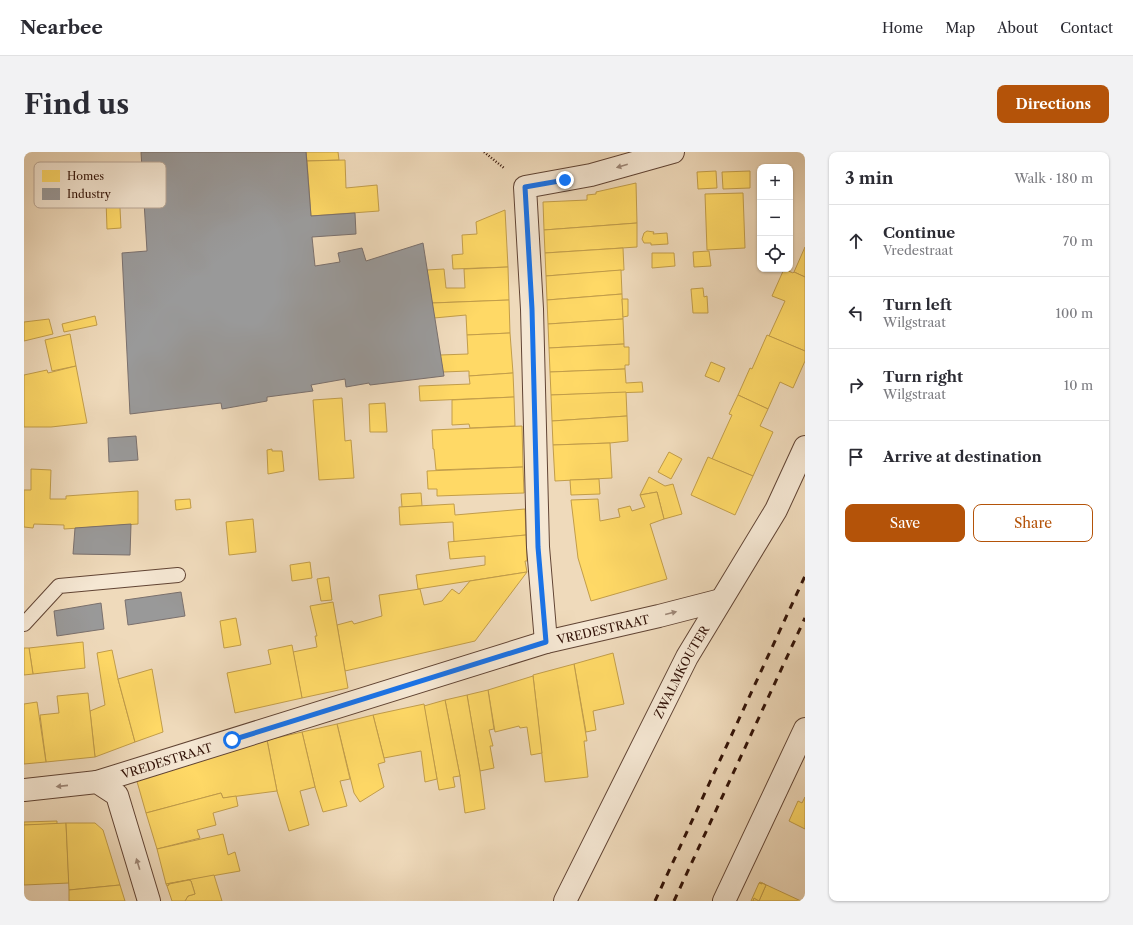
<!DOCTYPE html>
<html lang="en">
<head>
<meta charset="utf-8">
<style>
	body { margin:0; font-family:"Libre Caslon Text",serif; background:#f2f2f3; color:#2b2b33 }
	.controls { position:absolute; right:12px; top:12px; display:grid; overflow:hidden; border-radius:8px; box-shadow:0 1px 3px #0004 }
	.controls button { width:36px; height:36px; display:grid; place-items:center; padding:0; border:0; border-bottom:1px solid #e1e1e2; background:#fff; color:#2b2b33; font:20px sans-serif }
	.stop { position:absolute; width:12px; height:12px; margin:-9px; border:3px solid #1a73e8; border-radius:50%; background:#fff }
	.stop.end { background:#1a73e8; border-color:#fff; box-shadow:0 1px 4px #0008 }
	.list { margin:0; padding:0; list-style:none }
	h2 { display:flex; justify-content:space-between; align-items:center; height:52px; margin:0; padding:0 16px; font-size:17px }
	h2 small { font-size:13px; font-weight:400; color:#7c7c81 }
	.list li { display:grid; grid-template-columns:26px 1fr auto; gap:12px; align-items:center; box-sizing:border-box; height:72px; padding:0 16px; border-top:1px solid #e1e1e2 }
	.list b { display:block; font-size:15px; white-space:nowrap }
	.list p { margin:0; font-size:13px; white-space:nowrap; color:#7c7c81 }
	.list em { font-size:13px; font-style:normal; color:#7c7c81 }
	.actions { display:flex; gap:8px; padding:12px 16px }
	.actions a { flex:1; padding:9px 0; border:1px solid #b45309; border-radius:8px; text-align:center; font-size:14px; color:#b45309 }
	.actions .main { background:#b45309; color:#fff }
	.icon { flex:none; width:22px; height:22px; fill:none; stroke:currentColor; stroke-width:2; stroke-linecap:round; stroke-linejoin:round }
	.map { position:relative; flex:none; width:781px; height:749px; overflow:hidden; border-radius:8px }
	header { display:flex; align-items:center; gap:24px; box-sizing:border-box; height:56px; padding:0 20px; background:#fff; border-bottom:1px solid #e1e1e2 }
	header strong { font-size:19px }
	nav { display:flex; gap:22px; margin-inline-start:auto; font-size:14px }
	.intro { display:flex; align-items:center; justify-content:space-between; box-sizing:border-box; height:96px; padding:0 24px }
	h1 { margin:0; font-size:28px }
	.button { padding:10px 18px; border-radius:8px; background:#b45309; color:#fff; font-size:14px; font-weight:700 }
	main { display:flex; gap:24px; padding:0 24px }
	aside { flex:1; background:#fff; border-radius:8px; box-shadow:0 1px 3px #0004 }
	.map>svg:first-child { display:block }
	.homes { fill:#ffd966; stroke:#c29d4a }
	.industry { fill:#999; stroke:#7a706d }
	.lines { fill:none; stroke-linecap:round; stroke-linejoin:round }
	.service-casing { stroke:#614434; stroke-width:16 }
	.minor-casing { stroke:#614434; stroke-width:24 }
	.tertiary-casing { stroke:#614434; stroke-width:24 }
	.path { stroke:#321207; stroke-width:2.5; stroke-dasharray:1 2; stroke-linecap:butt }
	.service { stroke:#f5e7d3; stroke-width:14 }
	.minor { stroke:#f5e7d3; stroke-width:22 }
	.tertiary { stroke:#f5e7d3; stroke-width:22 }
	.rail { stroke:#321207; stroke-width:3; stroke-dasharray:7 7; stroke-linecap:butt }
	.oneway { fill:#9d8777 }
	.route { stroke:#1a73e8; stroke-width:5 }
	.labels { text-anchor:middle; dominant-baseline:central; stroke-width:4; stroke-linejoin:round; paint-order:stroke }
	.street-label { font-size:12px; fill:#321207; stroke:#f5e7d3 }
	.key { fill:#f5e7d3; stroke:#baa796; stroke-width:1 }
	.key-label { font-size:11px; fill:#321207 }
</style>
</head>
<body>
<header>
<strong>Nearbee</strong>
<nav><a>Home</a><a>Map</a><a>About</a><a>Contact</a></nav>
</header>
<div class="intro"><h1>Find us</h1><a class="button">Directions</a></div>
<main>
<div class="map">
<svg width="781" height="749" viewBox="0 0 781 749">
	<rect width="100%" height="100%" fill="#efdabb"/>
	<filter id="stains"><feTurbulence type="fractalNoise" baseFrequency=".005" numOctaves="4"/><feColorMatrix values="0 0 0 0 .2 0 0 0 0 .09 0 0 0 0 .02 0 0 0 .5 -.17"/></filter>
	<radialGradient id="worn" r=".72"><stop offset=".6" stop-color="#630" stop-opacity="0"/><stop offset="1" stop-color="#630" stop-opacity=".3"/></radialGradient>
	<g class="homes">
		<path d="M282 0H314L315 8 283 9Z"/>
		<path d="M321 8 322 36 353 33 355 59 287 64 283 9Z"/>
		<path d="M94 17 97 76 83 77 82 48H80V45L79 18Z"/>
		<path d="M692 19 693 36 674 37 673 20Z"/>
		<path d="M726 19V36L699 37 698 20Z"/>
		<path d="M612 31 613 71 520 78 519 50 563 48V43L572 42V40Z"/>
		<path d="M719 41 721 96 683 98 681 42Z"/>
		<path d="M481 58 484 115 429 117 428 103 439 102 438 83 453 82 452 70Z"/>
		<path d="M613 71V95L521 101 520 78Z"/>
		<path d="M623 79 630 80 629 82 643 81 644 92 627 93V91H620L618 87 620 81Z"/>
		<path d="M781 95V125L770 120Z"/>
		<path d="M599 96 600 118 522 124 521 101Z"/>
		<path d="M685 99 687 114 670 115 669 100Z"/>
		<path d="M628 101H650L651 114 628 116Z"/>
		<path d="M484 115 485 148 408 151 403 118 420 117 422 136H441L440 117Z"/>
		<path d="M760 117 769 121 770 120 781 125V199L745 184 761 149 748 144Z"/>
		<path d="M597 118 598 142 523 148 522 124Z"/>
		<path d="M679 136 680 145 683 144 684 161H669L667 137Z"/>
		<path d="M598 142 599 167 524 172 523 148Z"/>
		<path d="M598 147H604V164L599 165Z"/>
		<path d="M485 148 486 181 443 183 442 163 410 166 408 151Z"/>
		<path d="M71 164 73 173 40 180 38 172Z"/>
		<path d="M25 167 29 182 0 189V170Z"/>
		<path d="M599 167 600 192 525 196 524 172Z"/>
		<path d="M486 181 489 221 445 224V219L419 220 416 203 444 202 443 183Z"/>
		<path d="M46 182 52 214 28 219 21 188Z"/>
		<path d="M743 183 781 199V209L769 236 756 230 744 257 714 243 726 216 728 217Z"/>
		<path d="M600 192V195H605V213H601V217L526 220 525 196Z"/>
		<path d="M687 210 701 216 695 230 681 224Z"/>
		<path d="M52 214 63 271 27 275H0V223L23 218 24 221Z"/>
		<path d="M601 217 602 231 618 230 619 240 527 243 526 220Z"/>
		<path d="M489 221 490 245 396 249 395 234 446 232 445 224Z"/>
		<path d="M602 240 603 264 528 269 527 243Z"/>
		<path d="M714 243 744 257 736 274 749 280 729 324 688 307 708 263 705 262Z"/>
		<path d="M490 245 491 274 446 276 445 272 428 273V248Z"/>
		<path d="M318 246 321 289 327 288 330 326 295 328 289 248Z"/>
		<path d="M361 251 363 280H346L345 252Z"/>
		<path d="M603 264 604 289 586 291 529 293 528 269Z"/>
		<path d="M498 274 499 315 412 318 410 297H409L408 278Z"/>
		<path d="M586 291 588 326 531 329 529 293Z"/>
		<path d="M248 297V299H258L260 319 244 322 243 298Z"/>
		<path d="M645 300 658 307 647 327 634 320Z"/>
		<path d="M684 305 729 324 711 363 667 343Z"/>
		<path d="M499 315 500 341 413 344V337H404L403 319Z"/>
		<path d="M7 317 27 318 26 347H42V344L114 339V372L40 377V373L10 372 9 376 0 375V338H7Z"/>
		<path d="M625 325 641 334 649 332 658 362 640 367 633 340 616 343Z"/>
		<path d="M575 327 576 342 547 343 546 328Z"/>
		<path d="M633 340 640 367 626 372 643 427 567 449 554 406 547 348 574 347 576 369 596 365 594 357 606 354 608 359 621 355 616 343Z"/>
		<path d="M397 341 398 354 378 355 377 342Z"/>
		<path d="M166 347 167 356 152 358 151 348Z"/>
		<path d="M430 352 431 363 501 357 502 383 430 390 429 370 376 373 375 355Z"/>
		<path d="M229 367 232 400 205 403 202 370Z"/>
		<path d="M502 383 503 409H501L503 420 394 437 392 423 461 413V404L426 407 424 390Z"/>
		<path d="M286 410 288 426 268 429 266 413Z"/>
		<path d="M503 420 451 489 321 519 313 473 328 469 330 472 358 464 355 443 396 437 400 453 418 449 428 437 435 442 446 429Z"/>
		<path d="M305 425 308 448 297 449 293 427Z"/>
		<path d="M309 450 324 536 278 546 269 500 293 495 291 484H293L286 454Z"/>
		<path d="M212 466 217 493 200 496 196 469Z"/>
		<path d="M59 490 61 516 9 522 5 496Z"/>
		<path d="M268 493 278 546 211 561 203 521 247 512 244 498Z"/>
		<path d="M0 496H5L9 522 0 523Z"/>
		<path d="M88 498 94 527 111 590 71 605 66 559 81 553 73 501Z"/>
		<path d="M589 501 600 552 569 559 572 578 562 580 550 512Z"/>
		<path d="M550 512 563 589H560L564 625 521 630 509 523Z"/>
		<path d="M128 517 139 580 111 590 94 527Z"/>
		<path d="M509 524 518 601 507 603 503 575 496 576 495 574 471 580 464 538Z"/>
		<path d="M464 538 470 577 465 578 469 594H466L470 616 456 619 443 543Z"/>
		<path d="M64 541 71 605 22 610 16 563 35 561 33 544Z"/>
		<path d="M443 543 456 619 461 657 441 661 436 624 421 548Z"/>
		<path d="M421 548 436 624 429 625 431 635 415 638 400 554Z"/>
		<path d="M13 550 22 610 0 612V552Z"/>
		<path d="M400 552 413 627 401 630 397 599 360 606 349 563Z"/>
		<path d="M349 563 361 610 354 612 360 635 336 650 330 641 313 572Z"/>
		<path d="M313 572 326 627 316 629 323 654 299 660 291 635 278 580Z"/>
		<path d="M278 580 291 635 276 639 285 673 265 679 253 639 243 588Z"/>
		<path d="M243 588 253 639 199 646 197 641 122 661 112 626Z"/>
		<path d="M197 641 199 646 212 644 214 654 189 661 192 673 173 678 176 686 133 697 122 661Z"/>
		<path d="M781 645V677L765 669 774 649 778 651Z"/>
		<path d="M33 669V672L0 673 1 684H0V670Z"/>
		<path d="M42 671 45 731 0 733V673Z"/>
		<path d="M42 671H71L79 678 96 733 45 738Z"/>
		<path d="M199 682 204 703 211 700 216 719 142 732 133 697Z"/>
		<path d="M190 723 198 749H161L164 744 171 742 167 729 165 728 145 732V733L143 734 142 732Z"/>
		<path d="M165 728 167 729 171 742 164 744 161 749H148L143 734 145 733V732Z"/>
		<path d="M736 730 777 749H729L730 746 735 749 742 733 738 731V732L735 731Z"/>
		<path d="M735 731 738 732V731L742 733 735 749 730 746 729 749H727Z"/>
		<path d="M96 733 101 749H45V738Z"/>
	</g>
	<g class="industry">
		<path d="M117 0H282L287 64 331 61 332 82 288 85 291 114 316 110 314 101 338 96 342 109 399 91 420 224 346 233 345 231 322 235 321 227 287 233 289 239 243 245V249L198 257 197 251 106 262 98 101 123 99Z"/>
		<path d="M112 284 114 308 85 310 84 286Z"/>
		<path d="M107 372 106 403 49 402 51 376Z"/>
		<path d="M157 440 161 464 104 473 101 448Z"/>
		<path d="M77 451 80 477 33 484 30 459Z"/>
	</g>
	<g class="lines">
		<defs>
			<path id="service" d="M0 472 35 434 154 423"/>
			<g id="minor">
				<path d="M522 490 514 395 508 157 501 35 567 23 649 0"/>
				<path id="s1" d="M73 630 522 490 635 464 697 448"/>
				<path id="s2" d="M541 749 663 505 752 358 781 295"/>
				<path d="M700 749 781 577"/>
			</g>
			<path id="tertiary" d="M0 638 73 630 93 643 125 749"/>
		</defs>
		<use href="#service" class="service-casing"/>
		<use href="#minor" class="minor-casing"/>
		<use href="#tertiary" class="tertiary-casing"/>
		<path class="path" d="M460 0 480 16"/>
		<use href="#service" class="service"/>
		<use href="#minor" class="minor"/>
		<use href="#tertiary" class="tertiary"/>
		<g class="rail">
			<path d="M631 749 781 424"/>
			<path d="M650 749 781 466"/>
		</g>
	</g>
	<defs><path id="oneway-solid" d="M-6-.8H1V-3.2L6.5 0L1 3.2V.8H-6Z"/></defs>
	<g class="oneway">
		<use href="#oneway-solid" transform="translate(598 14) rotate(164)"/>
		<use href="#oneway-solid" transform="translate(647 461) rotate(-14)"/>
		<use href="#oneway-solid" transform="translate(38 634) rotate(174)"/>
		<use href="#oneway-solid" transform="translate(114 712) rotate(-107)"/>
	</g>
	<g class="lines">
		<path class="route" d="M208 588 522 490 514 395 508 157 501 35 541 28"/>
	</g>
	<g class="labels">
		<g class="street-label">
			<text stroke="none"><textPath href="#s1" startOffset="529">VREDESTRAAT</textPath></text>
			<text stroke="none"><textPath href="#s2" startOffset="257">ZWALMKOUTER</textPath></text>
			<text stroke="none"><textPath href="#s1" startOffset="73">VREDESTRAAT</textPath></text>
		</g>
	</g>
	<rect x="10" y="10" width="132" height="46" rx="6" class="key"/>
	<rect x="18" y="18" width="18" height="12" fill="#ffd966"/>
	<rect x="18" y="36" width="18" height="12" fill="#999"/>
	<g class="key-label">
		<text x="43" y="28">Homes</text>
		<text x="43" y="46">Industry</text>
	</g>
	<rect width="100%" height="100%" filter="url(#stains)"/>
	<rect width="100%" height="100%" fill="url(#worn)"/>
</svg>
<div class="controls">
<button>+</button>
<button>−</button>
<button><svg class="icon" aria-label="locate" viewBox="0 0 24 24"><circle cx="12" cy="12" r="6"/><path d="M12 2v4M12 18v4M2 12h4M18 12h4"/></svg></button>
</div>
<div class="stop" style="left:208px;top:588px"></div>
<div class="stop end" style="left:541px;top:28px"></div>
</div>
<aside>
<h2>3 min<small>Walk · 180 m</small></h2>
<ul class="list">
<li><svg class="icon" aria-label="ahead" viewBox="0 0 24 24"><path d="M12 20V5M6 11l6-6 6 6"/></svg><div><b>Continue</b><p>Vredestraat</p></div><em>70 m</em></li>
<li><svg class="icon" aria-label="left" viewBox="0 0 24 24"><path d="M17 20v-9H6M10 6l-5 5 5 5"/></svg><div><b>Turn left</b><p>Wilgstraat</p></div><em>100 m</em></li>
<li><svg class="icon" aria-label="right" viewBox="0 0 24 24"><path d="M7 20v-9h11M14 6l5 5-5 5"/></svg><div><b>Turn right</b><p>Wilgstraat</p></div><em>10 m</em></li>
<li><svg class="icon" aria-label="arrive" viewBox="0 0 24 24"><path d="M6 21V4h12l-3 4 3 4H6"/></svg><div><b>Arrive at destination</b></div></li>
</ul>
<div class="actions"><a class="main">Save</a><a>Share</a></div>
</aside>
</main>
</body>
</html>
